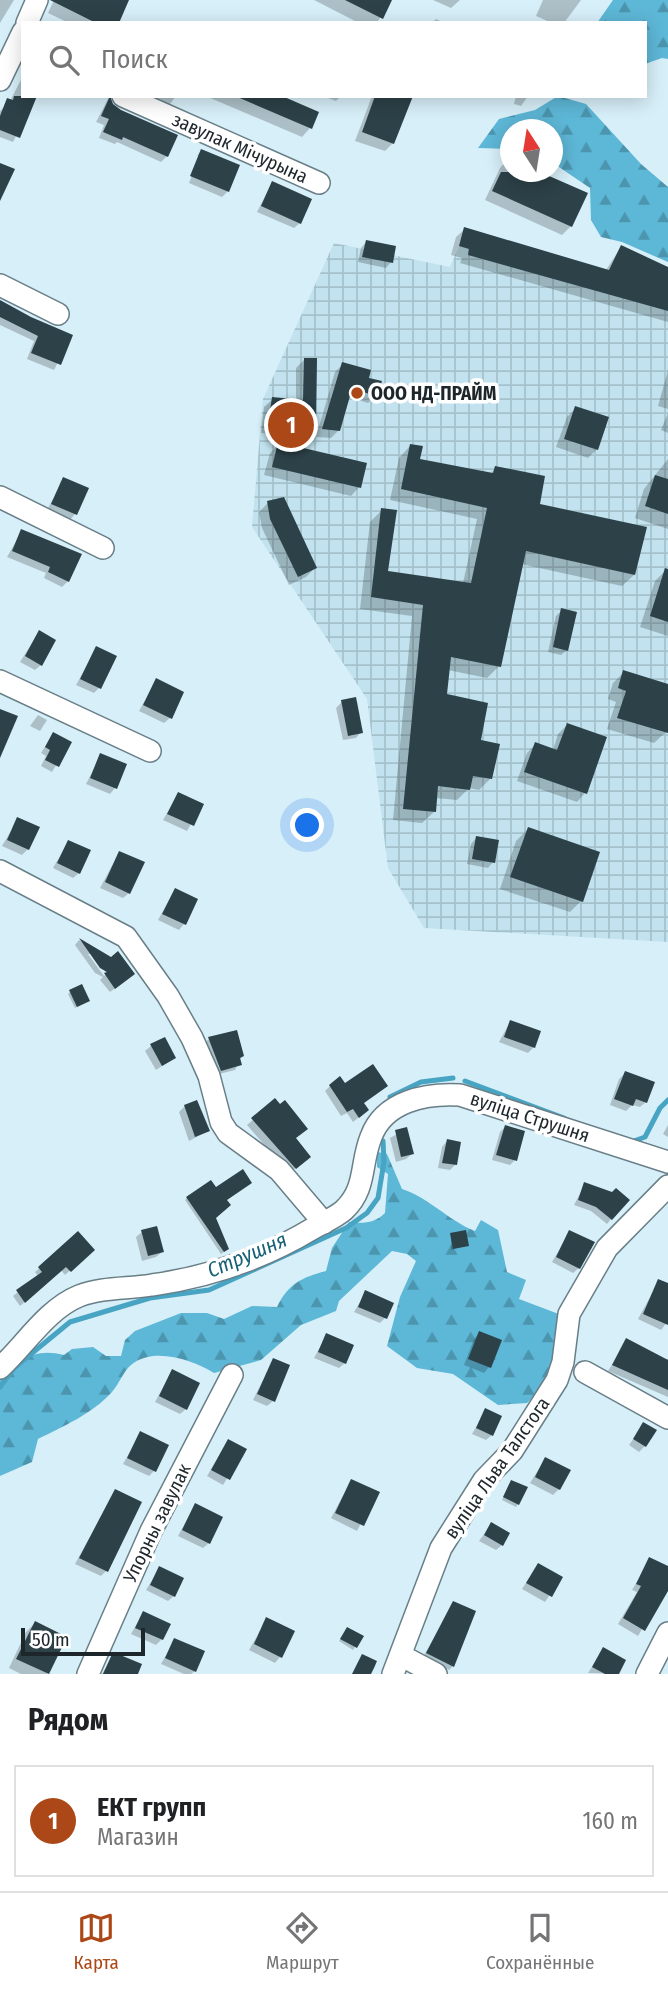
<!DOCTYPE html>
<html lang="ru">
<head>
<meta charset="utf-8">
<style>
	body { margin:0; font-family:"Fira Sans Condensed",sans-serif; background:#f2f2f2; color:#202124 }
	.compass { position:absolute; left:500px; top:119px; width:63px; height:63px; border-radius:50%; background:#fff; box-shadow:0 4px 18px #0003; rotate:348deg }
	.scale { position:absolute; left:21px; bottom:18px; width:124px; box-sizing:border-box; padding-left:7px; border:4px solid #1d262a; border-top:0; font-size:19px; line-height:24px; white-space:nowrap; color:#1d262a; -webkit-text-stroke:5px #fff; paint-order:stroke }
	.you { position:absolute; left:308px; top:826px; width:24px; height:24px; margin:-18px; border:5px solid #fff; border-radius:50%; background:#1a73e8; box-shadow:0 0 0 10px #1a73e833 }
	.badge { display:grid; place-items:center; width:46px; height:46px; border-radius:50%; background:#ac4817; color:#fff; font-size:23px; font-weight:700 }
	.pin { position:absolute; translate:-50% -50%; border:4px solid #fff; box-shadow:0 2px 7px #0006 }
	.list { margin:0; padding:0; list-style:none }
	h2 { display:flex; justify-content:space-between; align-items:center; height:91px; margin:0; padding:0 28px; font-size:30px }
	h2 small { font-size:23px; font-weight:400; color:#757577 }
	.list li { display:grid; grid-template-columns:46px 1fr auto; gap:21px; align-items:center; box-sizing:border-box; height:112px; margin:0 14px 14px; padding:0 14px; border:2px solid #e0e0e0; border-radius:0px }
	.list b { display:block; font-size:26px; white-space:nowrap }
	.list p { margin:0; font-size:23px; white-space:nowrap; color:#757577 }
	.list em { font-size:23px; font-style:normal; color:#757577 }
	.icon { flex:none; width:38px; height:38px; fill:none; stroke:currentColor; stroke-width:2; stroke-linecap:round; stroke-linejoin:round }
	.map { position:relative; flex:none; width:668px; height:1674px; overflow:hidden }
	.search { position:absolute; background:#fff; box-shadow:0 4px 18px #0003; left:21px; right:21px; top:21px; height:77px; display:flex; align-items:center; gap:18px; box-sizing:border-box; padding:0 24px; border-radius:0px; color:#757577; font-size:26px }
	.sheet { height:217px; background:#fff }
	nav { display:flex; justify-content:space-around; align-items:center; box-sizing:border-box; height:98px; border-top:2px solid #e0e0e0; background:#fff; font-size:19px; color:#757577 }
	nav a { display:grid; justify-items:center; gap:4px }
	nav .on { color:#ac4817 }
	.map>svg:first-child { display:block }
	.industrial { fill:url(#industrial-grid) }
	.forest { fill:url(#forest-firs) }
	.shadow { fill:#0003; fill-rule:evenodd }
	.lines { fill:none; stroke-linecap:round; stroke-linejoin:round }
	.stream { stroke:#48a4c3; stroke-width:5 }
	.building { fill:#2c4148 }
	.minor-casing { stroke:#697f88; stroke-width:24 }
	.minor { stroke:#fff; stroke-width:21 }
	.poi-dot { fill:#ac4817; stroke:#fff; stroke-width:2.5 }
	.labels { text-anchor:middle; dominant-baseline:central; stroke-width:7; stroke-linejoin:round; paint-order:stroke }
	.street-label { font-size:19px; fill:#1d262a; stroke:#fff }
	.poi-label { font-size:19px; font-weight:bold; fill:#1d262a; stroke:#fff; text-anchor:start }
	.water-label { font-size:21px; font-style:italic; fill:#176075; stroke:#fff }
</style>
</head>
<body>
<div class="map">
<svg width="668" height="1674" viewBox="0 0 668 1674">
	<defs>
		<pattern id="industrial-grid" width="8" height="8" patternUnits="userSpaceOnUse" patternTransform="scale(1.75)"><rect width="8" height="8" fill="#c1e2ee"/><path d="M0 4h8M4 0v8" fill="none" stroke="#a5c2cc"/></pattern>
		<pattern id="forest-firs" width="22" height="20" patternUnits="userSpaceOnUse" patternTransform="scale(1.75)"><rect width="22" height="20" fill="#5db7d6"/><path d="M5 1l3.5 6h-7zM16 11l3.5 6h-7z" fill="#4c95ae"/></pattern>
	</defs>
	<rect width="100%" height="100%" fill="#d7eff9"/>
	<path class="industrial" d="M464 235 668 291V942L424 928 388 868 367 699 252 527 263 399 334 243 450 267Z"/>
	<g class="forest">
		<path d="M613 0H668V59L662 58 645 64V23H597Z"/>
		<path d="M558 96 586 104 641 164 668 187V262L622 242 601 237 591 220 590 188 553 163 552 130H510V149L478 148 499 119 535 110Z"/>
		<path d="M377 1152 387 1154 402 1189C428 1197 449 1221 475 1231L481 1220 498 1230 507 1272 526 1280 519 1299 564 1316 549 1382 527 1403 498 1405 453 1374 417 1368 387 1346 400 1297 416 1261 407 1254 392 1251 339 1301 336 1311 301 1325 261 1360 214 1373C193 1360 153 1346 131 1365 123 1372 119 1384 112 1392 92 1414 64 1426 38 1439L32 1462 0 1476V1378C19 1358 36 1348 64 1355L72 1349 93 1347 106 1356H121L125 1340 135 1331 181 1313H207L224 1319 252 1306 277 1307C289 1283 301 1278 326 1271L332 1248 349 1222C363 1224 375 1223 385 1213L388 1174 377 1167Z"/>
	</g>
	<g class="shadow">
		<path d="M0 0H14L0 23Z"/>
		<path d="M54 0H127L117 23H69L48 13Z"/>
		<path d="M314 0H390L377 23H359Z"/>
		<path d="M433 0H460L451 8Z"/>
		<path d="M543 0H581L564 23H552L536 16Z"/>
		<path d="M436 19 444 23H432Z"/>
		<path d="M23 76V96H37L13 142 0 137V111L10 101Z"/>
		<path d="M128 96H176L164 112Z"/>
		<path d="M278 96 310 128 302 137 208 97Z"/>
		<path d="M323 96H341L336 101Z"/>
		<path d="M372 96H411L393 143 385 151 355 141Z"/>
		<path d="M516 96H528L521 106 514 104Z"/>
		<path d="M109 97 110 104 167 156 161 162 117 142 115 144 99 138 104 125 96 122Z"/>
		<path d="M201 151 228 191 222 197 189 183 200 156H197Z"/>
		<path d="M508 159 510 172H535L585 194 571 226 562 235 485 200 500 168Z"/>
		<path d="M272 183 300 223 294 228 257 212Z"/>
		<path d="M465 229 606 270 621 247 668 269V322L460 263 462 258 451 255 456 237Z"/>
		<path d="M366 242 391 262 386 268 358 262 361 248Z"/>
		<path d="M0 304 71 336 54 370 27 359 34 341 0 325Z"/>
		<path d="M304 360 315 428 306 437 261 433 264 407 273 399 296 401V368Z"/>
		<path d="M343 364 367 379 376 396 368 403 348 397 339 430 331 438 316 437 335 372Z"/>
		<path d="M668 370V409L658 406Z"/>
		<path d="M576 408 597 449 588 458 556 447 567 417Z"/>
		<path d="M668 413V433L661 430Z"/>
		<path d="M279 444 359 487 351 496 264 475 270 453Z"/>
		<path d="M410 446 418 461 490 474 496 468 537 505 634 575 622 586 521 564 499 666 487 678 448 670 445 695 491 778 479 790 469 788 457 800 435 798 434 812 422 823 393 820 412 616 360 609 370 522 382 510 386 572 463 583 477 519 390 500 399 458Z"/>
		<path d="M668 459V529L635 518 644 489Z"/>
		<path d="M64 479 75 514 70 520 47 510Z"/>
		<path d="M268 503 315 568 306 577 289 585 262 528 259 512Z"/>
		<path d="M22 531 68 581 62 587 44 578 46 573 7 557Z"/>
		<path d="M666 570 668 571V636L640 627 655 581Z"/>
		<path d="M562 610 567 650 561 655 548 652 556 616Z"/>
		<path d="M39 632 41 665 35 670 20 662Z"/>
		<path d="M97 648 99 688 94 693 76 685Z"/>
		<path d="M624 672 668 686V730L654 743 607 729 616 702 608 699 613 683Z"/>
		<path d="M156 681 170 718 164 723 139 711Z"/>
		<path d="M342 702 361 732 356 738 343 740 336 708Z"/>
		<path d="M38 715 47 720 40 731 30 726Z"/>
		<path d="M567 725 585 793 577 802 517 781 527 753 536 744 553 750 558 734Z"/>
		<path d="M53 734 70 742 52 772 41 766 46 756 41 753Z"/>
		<path d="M101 755 115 788 110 794 86 784Z"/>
		<path d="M178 794 202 805 187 831 163 820Z"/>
		<path d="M18 819 28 849 22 855 2 846Z"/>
		<path d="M528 829 581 901 570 912 500 889 516 841Z"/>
		<path d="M476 838 493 862 488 868 467 864 471 844Z"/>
		<path d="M68 842 79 873 73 878 53 868Z"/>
		<path d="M119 853 129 893 123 898 100 888Z"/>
		<path d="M175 890 184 924 179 930 158 920Z"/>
		<path d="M79 940 111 959 128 979 110 992 100 980 103 977 95 973 75 945ZM88 954H92L107 974 104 976Z"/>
		<path d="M70 992 88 1001 75 1008 68 994Z"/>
		<path d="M510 1022 534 1047 528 1053 499 1042Z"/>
		<path d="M209 1039 242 1056 235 1070 215 1075 203 1044Z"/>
		<path d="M151 1046 174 1058 156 1070 145 1051Z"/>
		<path d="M625 1073 646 1102 640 1107 632 1105 626 1111 610 1105 619 1079Z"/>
		<path d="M330 1086 363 1103 362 1115 353 1122 347 1113 341 1116 325 1091Z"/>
		<path d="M275 1101 303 1162 289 1173 247 1125Z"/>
		<path d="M185 1106 208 1131 189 1141 179 1112Z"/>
		<path d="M668 1125V1137L663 1134Z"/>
		<path d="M505 1127 515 1160 510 1165 492 1160 500 1132Z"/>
		<path d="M406 1129 412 1154 406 1159 396 1162 390 1138Z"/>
		<path d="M447 1141 456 1164 450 1170 438 1168 442 1147Z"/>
		<path d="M585 1184 611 1219 607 1224 591 1211 574 1205Z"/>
		<path d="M187 1198 225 1200 214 1218 225 1251 221 1254 185 1200Z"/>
		<path d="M142 1232 162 1252 156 1257 142 1261 136 1237Z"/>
		<path d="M570 1232 579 1268 573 1273 552 1262Z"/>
		<path d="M78 1234 93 1249 65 1275 61 1270 20 1306 13 1296 38 1276 35 1272Z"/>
		<path d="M451 1234 467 1245 451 1250Z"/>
		<path d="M659 1281 668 1285V1321L661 1330 638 1319Z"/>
		<path d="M366 1292 385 1318 380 1323 354 1312Z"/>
		<path d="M479 1333 489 1367 484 1373 464 1365 474 1339Z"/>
		<path d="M326 1336 345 1363 339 1368 314 1358Z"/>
		<path d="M627 1341 663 1359H668V1397L608 1371Z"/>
		<path d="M273 1360V1401L267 1406 253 1400Z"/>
		<path d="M172 1371 186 1409 180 1414 155 1402Z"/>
		<path d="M486 1410 492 1435 486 1440 472 1434Z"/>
		<path d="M644 1424 645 1446 639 1452 629 1445Z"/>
		<path d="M141 1433 154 1471 149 1476 123 1464Z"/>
		<path d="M228 1441 245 1450 223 1485 207 1476Z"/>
		<path d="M545 1459 559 1489 553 1495 530 1483Z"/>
		<path d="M351 1481 377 1493 357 1531 331 1518Z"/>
		<path d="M509 1484 518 1504 516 1507 502 1500Z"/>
		<path d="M115 1491 106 1571 101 1576 75 1564Z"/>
		<path d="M195 1505 209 1543 203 1548 178 1536Z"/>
		<path d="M491 1525 502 1545 496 1550 479 1541Z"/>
		<path d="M650 1560 668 1568V1585L638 1636 618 1624 637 1592 632 1590Z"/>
		<path d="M538 1565 561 1578 545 1602 522 1589Z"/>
		<path d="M160 1568 174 1596 168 1601 146 1590Z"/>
		<path d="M454 1603 453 1666 449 1670 423 1657Z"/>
		<path d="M143 1613 162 1639 156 1645 131 1634Z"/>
		<path d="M267 1619 280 1657 275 1663 249 1650Z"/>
		<path d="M35 1623 65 1638 47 1674H21L9 1668 26 1632Z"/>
		<path d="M347 1629 361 1637 353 1650 339 1641Z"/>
		<path d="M175 1640 195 1671 191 1674H184L161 1664Z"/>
		<path d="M603 1650 624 1661 617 1674 588 1673Z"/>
		<path d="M114 1654 140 1665 136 1674H102Z"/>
	</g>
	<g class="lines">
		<g class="stream">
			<path d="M465 1081 564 1118"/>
			<path d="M390 1097 421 1082 453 1078"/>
			<path d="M631 1142 645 1137 660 1108 668 1100"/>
			<path d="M0 1387 14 1368 70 1322 150 1298 209 1290 346 1228 367 1213 378 1198 384 1162 383 1141"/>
		</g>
	</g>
	<g class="building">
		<path d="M50 0H129L119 23H96Z"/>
		<path d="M345 0H392L383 19Z"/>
		<path d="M14 96H37L20 138 0 130V116L7 98 13 100Z"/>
		<path d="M110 96 113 104 121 110 178 135 168 157 123 137 122 140 103 132 109 119 101 116Z"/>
		<path d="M235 96H282L319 112 312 129Z"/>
		<path d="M375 96H413L394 144 362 132Z"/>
		<path d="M201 149 240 165 229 192 190 176Z"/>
		<path d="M0 163 15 169 0 201Z"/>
		<path d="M501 172H540L588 193 572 227 492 191Z"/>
		<path d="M272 181 312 199 301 224 261 206Z"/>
		<path d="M464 227 609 270 621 245 668 267V311L468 255 469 249 459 246Z"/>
		<path d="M366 240 396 246 393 263 362 257Z"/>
		<path d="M0 300 31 317 73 335 61 365 31 353 38 336 0 317Z"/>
		<path d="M304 358H317L316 429 268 425 272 397 303 400Z"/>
		<path d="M342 362 371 370 369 378 382 381 377 396 352 389 340 431 322 429Z"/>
		<path d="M575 406 609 417 598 450 564 439Z"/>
		<path d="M278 442 367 463 361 488 272 467Z"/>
		<path d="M410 444 423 446 420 459 493 473 495 466 545 476 540 504 647 527 635 575 526 551 501 667 451 657 447 694 488 703 481 740 500 744 492 779 473 776 470 790 438 786 436 812 403 809 423 605 371 597 381 508 397 510 388 571 471 583 487 508 401 489Z"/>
		<path d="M655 475 668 479V514L645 506Z"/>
		<path d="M63 477 89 488 77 515 51 504Z"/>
		<path d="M284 497 317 568 298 577 270 519 267 501Z"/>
		<path d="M21 529 82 554 69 582 48 572 50 567 12 551Z"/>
		<path d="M665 568 668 569V622L650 616Z"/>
		<path d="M561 608 577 612 568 651 553 647Z"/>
		<path d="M39 630 56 640 42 666 25 656Z"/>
		<path d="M96 646 117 656 101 689 80 679Z"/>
		<path d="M623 670 668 684V733L617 718 626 691 618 688Z"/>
		<path d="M156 678 184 692 172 719 143 705Z"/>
		<path d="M356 697 363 733 348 736 341 700Z"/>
		<path d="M0 709 18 716 0 758Z"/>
		<path d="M567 723 607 737 587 794 524 772 535 742 557 750Z"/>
		<path d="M53 732 72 742 59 767 45 760 50 750 45 747Z"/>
		<path d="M100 753 127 764 117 789 90 778Z"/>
		<path d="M178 792 204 804 194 826 167 814Z"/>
		<path d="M17 817 40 827 29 850 7 840Z"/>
		<path d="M528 827 600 852 583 902 510 877Z"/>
		<path d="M476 836 499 840 495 863 472 859Z"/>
		<path d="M68 840 91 850 80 874 57 863Z"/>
		<path d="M119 851 145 862 130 894 105 882Z"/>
		<path d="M175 888 198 899 186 925 162 914Z"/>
		<path d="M79 938 111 957 118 951 135 974 115 989 104 973 107 972 100 968Z"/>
		<path d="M82 984 90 1001 77 1007 69 990Z"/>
		<path d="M510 1020 541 1031 535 1048 504 1037Z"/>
		<path d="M237 1030 244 1056 240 1058 242 1065 221 1071 208 1037Z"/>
		<path d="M165 1037 176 1058 162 1066 150 1044Z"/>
		<path d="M373 1064 388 1086 364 1103 369 1110 359 1118 353 1109 347 1112 329 1085 340 1076 345 1083Z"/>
		<path d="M625 1071 655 1082 647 1103 636 1099 633 1106 614 1099Z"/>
		<path d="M275 1098 280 1104 285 1100 308 1129 296 1138 311 1157 296 1169 251 1118Z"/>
		<path d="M197 1100 210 1131 195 1137 184 1105Z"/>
		<path d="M505 1125 525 1131 517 1161 496 1155Z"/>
		<path d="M407 1127 414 1154 401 1157 395 1130Z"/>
		<path d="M447 1139 461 1142 457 1165 442 1163Z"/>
		<path d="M243 1169 252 1183 227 1200 231 1205 216 1218 229 1249 224 1252 186 1197 211 1180 216 1187Z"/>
		<path d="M584 1182 612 1192 616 1188 630 1200 612 1220 596 1207 578 1200Z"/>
		<path d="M157 1226 164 1252 148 1256 141 1230Z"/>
		<path d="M466 1230 469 1246 453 1249 450 1233Z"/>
		<path d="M569 1230 595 1242 580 1269 556 1257Z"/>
		<path d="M78 1231 95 1250 71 1272 66 1267 25 1303 16 1290 42 1272 38 1267Z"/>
		<path d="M658 1279 668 1283V1325L643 1314Z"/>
		<path d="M365 1290 394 1303 387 1319 358 1307Z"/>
		<path d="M479 1331 502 1340 491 1368 468 1359Z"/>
		<path d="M326 1333 354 1345 346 1364 318 1352Z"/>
		<path d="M626 1338 668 1360V1390L612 1365Z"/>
		<path d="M273 1358 290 1365 275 1402 257 1394Z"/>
		<path d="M172 1369 200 1383 187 1410 159 1396Z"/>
		<path d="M485 1408 502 1416 493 1436 476 1428Z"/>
		<path d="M643 1422 657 1430 646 1447 633 1439Z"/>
		<path d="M140 1431 169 1445 156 1472 127 1458Z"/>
		<path d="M228 1439 247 1449 230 1480 211 1470Z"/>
		<path d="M545 1457 571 1470 560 1490 535 1477Z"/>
		<path d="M351 1479 380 1492 364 1526 335 1513Z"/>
		<path d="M511 1480 528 1487 519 1505 503 1497Z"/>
		<path d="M115 1489 142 1502 108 1572 79 1558Z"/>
		<path d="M195 1503 223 1517 210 1544 182 1530Z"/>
		<path d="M491 1522 510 1533 503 1546 484 1535Z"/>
		<path d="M649 1557 668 1566V1591L645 1631 623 1618 641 1586 636 1584Z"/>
		<path d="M538 1563 563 1577 552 1597 526 1583Z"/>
		<path d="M159 1566 184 1578 175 1597 150 1585Z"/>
		<path d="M453 1601 476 1611 454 1667 426 1653Z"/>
		<path d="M143 1611 171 1624 163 1640 135 1628Z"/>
		<path d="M266 1617 295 1631 282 1658 254 1644Z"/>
		<path d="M35 1621 67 1637 49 1674 16 1659Z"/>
		<path d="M347 1627 364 1636 357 1648 340 1639Z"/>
		<path d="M174 1638 205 1651 196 1672 165 1658Z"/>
		<path d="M603 1647 626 1660 619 1674H605L592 1667Z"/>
		<path d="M113 1652 142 1664 138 1674H103Z"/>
		<path d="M362 1654 377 1661 374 1668 371 1674H352Z"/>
	</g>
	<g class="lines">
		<defs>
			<g id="minor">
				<path d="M27 23 37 0"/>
				<path d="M0 80 23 32"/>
				<path d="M123 96 319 183"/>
				<path d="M0 285 58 314"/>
				<path d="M0 497 103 548"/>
				<path d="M0 681 150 751"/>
				<path d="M0 871 126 937 168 996 192 1038 209 1076 221 1122 228 1133 279 1170 324 1223"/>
				<path d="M0 1368C25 1345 47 1309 79 1296 102 1287 128 1289 152 1285 210 1277 262 1259 312 1229 322 1223 335 1218 344 1210 367 1188 360 1164 371 1137 384 1101 426 1093 460 1095L668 1162"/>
				<path d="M585 1372 668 1418"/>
				<path d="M402 1656 436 1674"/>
				<path d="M88 1674 151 1531 232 1375"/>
				<path d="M393 1674 441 1548 484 1480 512 1451 557 1380 563 1362 569 1314 607 1248 668 1186"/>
				<path d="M647 1674 668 1633"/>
			</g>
		</defs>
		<use href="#minor" class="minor-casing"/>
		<use href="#minor" class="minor"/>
	</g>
	<circle class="poi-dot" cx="357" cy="393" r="7"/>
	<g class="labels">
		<g class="street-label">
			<text transform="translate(240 148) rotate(24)">завулак Мічурына</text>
			<text transform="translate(530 1117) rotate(18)">вуліца Струшня</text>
			<text transform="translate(497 1468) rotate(-55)">вуліца Льва Талстога</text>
			<text transform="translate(157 1523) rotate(-64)">Упорны завулак</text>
		</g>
		<g class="poi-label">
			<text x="371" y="393">ООО НД-ПРАЙМ</text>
		</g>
		<g class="water-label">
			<text transform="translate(247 1255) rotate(-23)">Струшня</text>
		</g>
	</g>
</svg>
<svg class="compass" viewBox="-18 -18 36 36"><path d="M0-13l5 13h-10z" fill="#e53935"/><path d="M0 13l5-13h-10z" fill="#757577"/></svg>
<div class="scale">50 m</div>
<div class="you"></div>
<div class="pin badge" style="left:291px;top:425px">1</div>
<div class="search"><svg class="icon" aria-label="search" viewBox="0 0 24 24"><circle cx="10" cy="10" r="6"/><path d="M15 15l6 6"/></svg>Поиск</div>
</div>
<section class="sheet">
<h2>Рядом<small></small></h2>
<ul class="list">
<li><span class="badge">1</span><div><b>ЕКТ групп</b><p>Магазин</p></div><em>160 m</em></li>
</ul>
</section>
<nav>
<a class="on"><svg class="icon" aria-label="map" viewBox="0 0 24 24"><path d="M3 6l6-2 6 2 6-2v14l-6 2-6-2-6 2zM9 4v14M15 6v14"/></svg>Карта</a>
<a><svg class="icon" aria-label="directions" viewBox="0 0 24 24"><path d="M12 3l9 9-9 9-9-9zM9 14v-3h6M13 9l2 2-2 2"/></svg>Маршрут</a>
<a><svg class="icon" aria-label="saved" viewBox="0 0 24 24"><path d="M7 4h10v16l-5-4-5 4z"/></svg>Сохранённые</a>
</nav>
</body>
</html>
